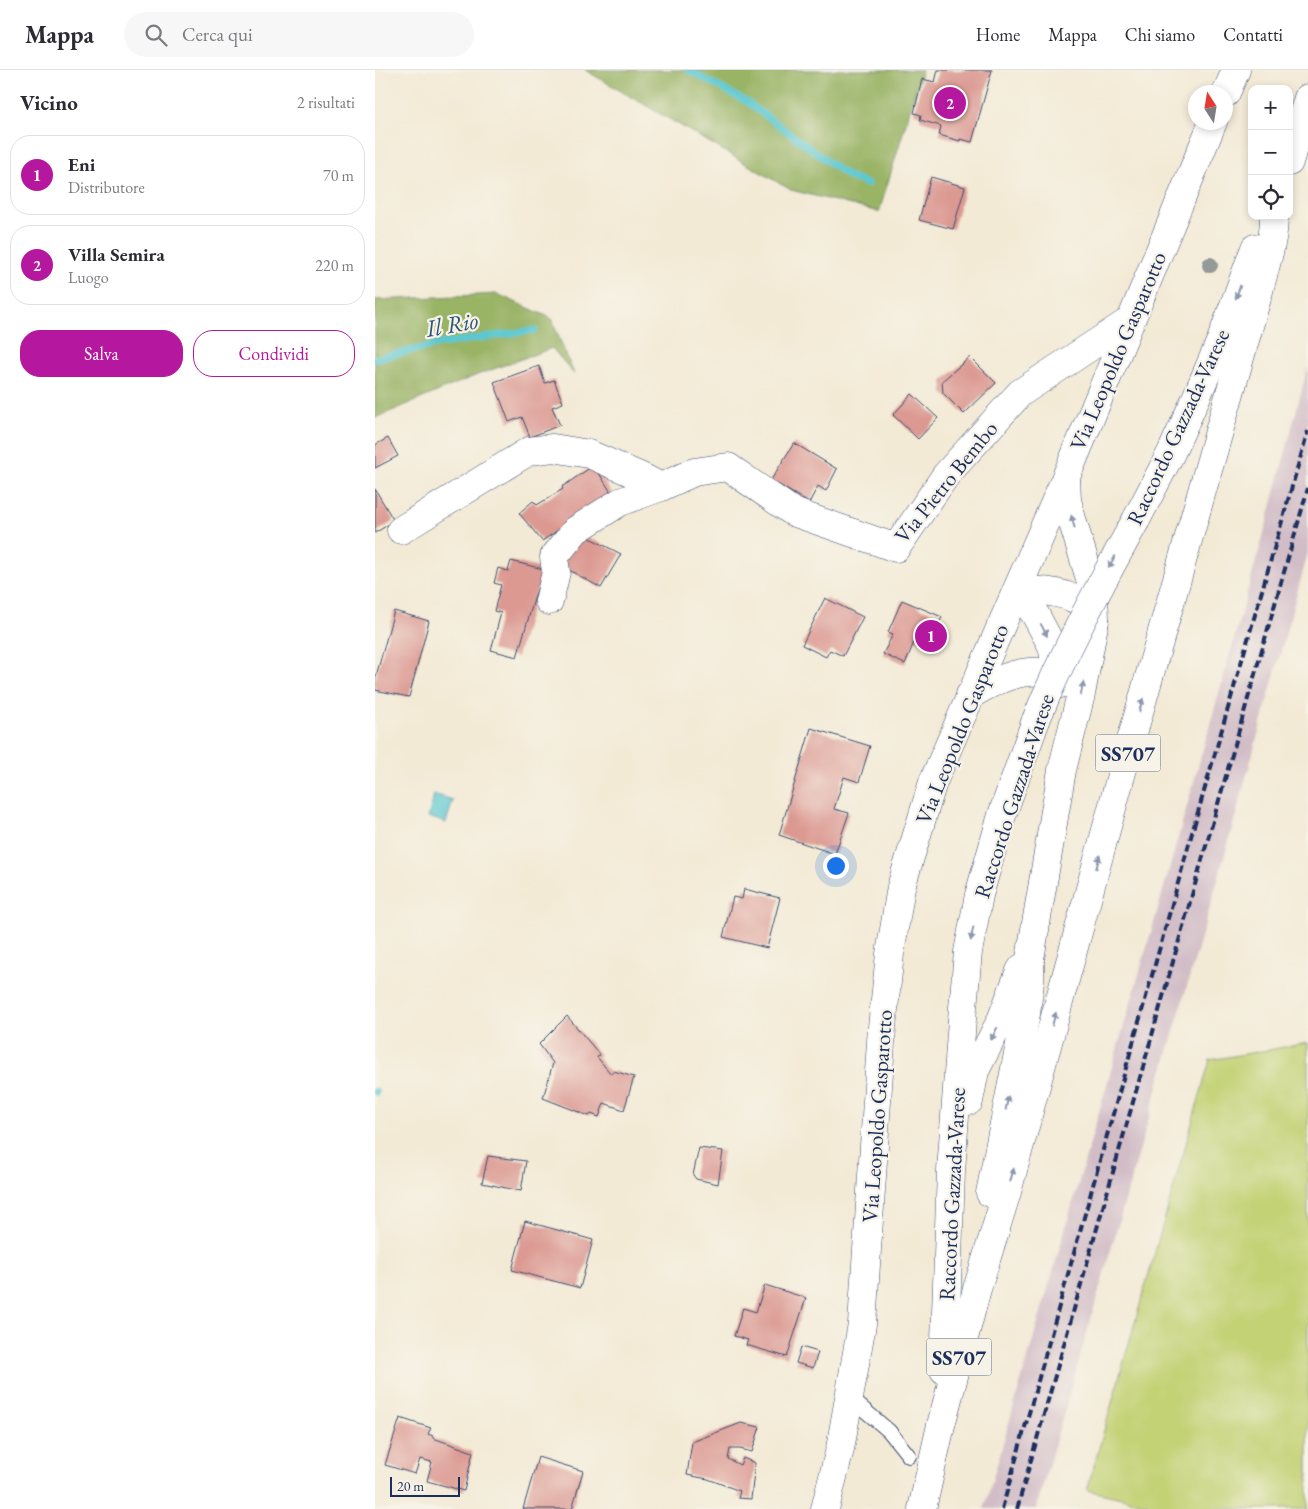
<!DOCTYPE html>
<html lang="it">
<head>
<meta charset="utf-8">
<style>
	body { margin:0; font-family:"EB Garamond",serif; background:#f7f7f7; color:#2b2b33 }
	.controls { position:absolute; right:15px; top:15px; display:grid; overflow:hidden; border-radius:10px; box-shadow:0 2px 8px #0003 }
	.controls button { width:45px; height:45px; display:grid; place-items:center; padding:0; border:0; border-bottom:1px solid #e1e1e2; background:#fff; color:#2b2b33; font:25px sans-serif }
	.compass { position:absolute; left:813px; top:15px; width:45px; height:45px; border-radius:50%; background:#fff; box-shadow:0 2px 8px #0003; rotate:348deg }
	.scale { position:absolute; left:15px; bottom:12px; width:70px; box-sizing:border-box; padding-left:5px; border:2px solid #1b2f5e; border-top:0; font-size:14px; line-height:18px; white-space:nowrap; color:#1b2f5e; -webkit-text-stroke:4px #f7f3e8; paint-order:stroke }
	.you { position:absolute; left:460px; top:795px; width:18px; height:18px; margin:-12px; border:4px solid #fff; border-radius:50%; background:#1a73e8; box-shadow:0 0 0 8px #1a73e833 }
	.badge { display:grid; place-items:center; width:32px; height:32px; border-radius:50%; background:#b5179e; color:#fff; font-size:16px; font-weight:700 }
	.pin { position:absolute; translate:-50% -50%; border:2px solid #fff; box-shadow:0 1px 5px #0006 }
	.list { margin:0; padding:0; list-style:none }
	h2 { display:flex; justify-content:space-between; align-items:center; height:65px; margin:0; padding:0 20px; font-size:21px }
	h2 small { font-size:16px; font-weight:400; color:#7c7c81 }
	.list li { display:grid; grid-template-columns:32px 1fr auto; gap:15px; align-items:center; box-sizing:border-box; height:80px; margin:0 10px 10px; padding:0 10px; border:1px solid #e1e1e2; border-radius:20px }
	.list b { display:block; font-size:19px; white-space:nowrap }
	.list p { margin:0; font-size:16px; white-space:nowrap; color:#7c7c81 }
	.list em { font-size:16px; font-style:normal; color:#7c7c81 }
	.actions { display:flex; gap:10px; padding:15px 20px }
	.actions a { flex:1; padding:11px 0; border:1px solid #b5179e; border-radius:20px; text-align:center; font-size:18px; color:#b5179e }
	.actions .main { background:#b5179e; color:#fff }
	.icon { flex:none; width:28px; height:28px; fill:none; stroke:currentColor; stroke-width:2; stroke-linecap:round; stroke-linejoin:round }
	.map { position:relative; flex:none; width:933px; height:1439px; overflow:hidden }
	header { display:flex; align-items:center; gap:30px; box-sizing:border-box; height:70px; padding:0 25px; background:#fff; border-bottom:1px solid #e1e1e2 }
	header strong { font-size:24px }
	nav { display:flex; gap:28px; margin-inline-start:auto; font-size:18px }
	.search { width:350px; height:45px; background:#f7f7f7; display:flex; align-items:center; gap:12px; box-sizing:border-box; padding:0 18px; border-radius:28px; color:#7c7c81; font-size:19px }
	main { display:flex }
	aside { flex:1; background:#fff }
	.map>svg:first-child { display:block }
	.industrial { fill:#d2bdc7 }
	.green { fill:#c3d275; stroke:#6f806a }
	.forest { fill:#9ab466; stroke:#5a7262 }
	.water { fill:#5bc8d1; stroke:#3b7c98 }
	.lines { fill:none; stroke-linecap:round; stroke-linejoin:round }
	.stream { stroke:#5bc8d1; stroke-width:7 }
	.building { fill:#db9992 }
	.service-casing { stroke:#3b4b70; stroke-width:16 }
	.minor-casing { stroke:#3b4b70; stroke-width:29 }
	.secondary-casing { stroke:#3b4b70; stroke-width:29 }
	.trunk-casing { stroke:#3b4b70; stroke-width:29 }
	.service { stroke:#fff; stroke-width:14 }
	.minor { stroke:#fff; stroke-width:28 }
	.secondary { stroke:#fff; stroke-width:28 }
	.trunk { stroke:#fff; stroke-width:28 }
	.rail { stroke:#1b2f5e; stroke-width:4; stroke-dasharray:8 4; stroke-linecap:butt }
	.trunk-bridge-casing { stroke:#3b4b70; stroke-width:29; stroke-linecap:butt }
	.trunk-bridge { stroke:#fff; stroke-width:28 }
	.tree { fill:#939a97 }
	.oneway { fill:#8d97ae }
	.labels { text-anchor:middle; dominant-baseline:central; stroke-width:4.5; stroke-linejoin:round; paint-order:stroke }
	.shield { fill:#f7f3e8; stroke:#5d6a87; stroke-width:1 }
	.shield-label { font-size:21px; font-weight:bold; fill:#1b2f5e }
	.street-label { font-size:22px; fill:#1b2f5e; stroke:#f7f3e8 }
	.water-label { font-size:24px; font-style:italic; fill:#2b557b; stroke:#f7f3e8 }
</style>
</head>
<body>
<header>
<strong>Mappa</strong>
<div class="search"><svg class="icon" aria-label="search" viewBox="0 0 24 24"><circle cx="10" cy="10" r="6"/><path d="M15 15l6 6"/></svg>Cerca qui</div>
<nav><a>Home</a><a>Mappa</a><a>Chi siamo</a><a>Contatti</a></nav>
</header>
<main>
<aside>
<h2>Vicino<small>2 risultati</small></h2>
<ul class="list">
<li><span class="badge">1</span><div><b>Eni</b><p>Distributore</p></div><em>70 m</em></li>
<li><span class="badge">2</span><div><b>Villa Semira</b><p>Luogo</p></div><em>220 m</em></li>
</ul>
<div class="actions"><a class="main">Salva</a><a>Condividi</a></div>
</aside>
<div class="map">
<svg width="933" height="1439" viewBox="0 0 933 1439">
	<rect width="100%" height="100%" fill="#f7f3e8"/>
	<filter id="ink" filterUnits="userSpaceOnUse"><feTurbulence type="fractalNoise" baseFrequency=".02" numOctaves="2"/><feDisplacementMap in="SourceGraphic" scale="10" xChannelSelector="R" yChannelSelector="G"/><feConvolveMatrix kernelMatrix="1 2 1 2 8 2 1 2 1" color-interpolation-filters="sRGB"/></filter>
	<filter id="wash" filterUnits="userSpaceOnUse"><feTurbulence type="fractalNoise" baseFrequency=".0096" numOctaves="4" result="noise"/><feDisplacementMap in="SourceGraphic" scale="20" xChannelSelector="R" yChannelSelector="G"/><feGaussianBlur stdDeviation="1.12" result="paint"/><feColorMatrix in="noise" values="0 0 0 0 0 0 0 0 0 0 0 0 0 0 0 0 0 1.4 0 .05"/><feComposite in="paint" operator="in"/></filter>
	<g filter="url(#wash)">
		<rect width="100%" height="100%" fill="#f3ead5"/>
		<path class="industrial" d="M933 296V483L849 788 661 1439H609L784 835 894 445Z"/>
		<path class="green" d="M933 973V1439H774L773 1434 712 1420 835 990Z"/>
		<g class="forest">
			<path d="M210 0H547L504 142 416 120Z"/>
			<path d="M122 224 176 248 199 304 177 278 102 305 0 348V230Z"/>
		</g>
		<path class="water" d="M59 724 78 730 71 753 53 747Z"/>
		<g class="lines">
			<g class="stream">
				<path d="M313 0 372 32 474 107 493 114"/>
				<path d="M0 289 65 274 160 260"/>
				<path d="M0 1021 1 1022"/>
			</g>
		</g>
		<g id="blocks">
			<g class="building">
				<path d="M563 0H617L597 72 585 69V71L564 65 566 56 545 50 546 45 539 43 547 9 560 12Z"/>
				<path d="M556 107 590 117 578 159 544 150Z"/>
				<path d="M595 287 621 313 589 344 568 323 567 311Z"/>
				<path d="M164 296 170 313 179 310 188 333 177 337 185 355 155 367 147 347 134 352 119 312Z"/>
				<path d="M537 324 563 348 543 369 518 345Z"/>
				<path d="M13 368 23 386 0 398V375Z"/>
				<path d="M419 373 462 399 451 421 443 416 434 433 396 410Z"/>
				<path d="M219 395 237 424 167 471 144 443 158 431 162 435 188 419 187 417Z"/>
				<path d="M0 419 19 451 0 463Z"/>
				<path d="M207 464 246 484 226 518 187 496Z"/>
				<path d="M136 491 168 499 142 587 116 580 126 543 119 541 126 515 119 513 123 498 133 501Z"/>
				<path d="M450 528 488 547 468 586 455 580 451 587 427 575Z"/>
				<path d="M527 530 567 547 554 574 540 570 530 594 508 584 518 564 513 562Z"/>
				<path d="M19 541 54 551 34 627 0 620V610Z"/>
				<path d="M436 658 495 676 484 712 469 707 459 739 474 743 460 784 404 765Z"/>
				<path d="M369 819 405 828 392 878 348 867 358 827 367 829Z"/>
				<path d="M192 946 225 985 222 987 236 1004 239 1001 259 1007 249 1040 229 1033 224 1047 216 1044 214 1046 168 1028 178 993 164 974Z"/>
				<path d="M324 1078 348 1081 343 1114 321 1109 318 1105Z"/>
				<path d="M113 1086 151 1091 146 1121 107 1113Z"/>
				<path d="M150 1151 218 1170 205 1218 137 1200Z"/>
				<path d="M390 1215 431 1228 412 1287 371 1275 373 1270 359 1266 368 1238 381 1242Z"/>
				<path d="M426 1277 443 1282 438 1298 421 1293Z"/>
				<path d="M25 1348 56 1358 53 1364 58 1366V1368L98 1382 89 1421 52 1411 57 1392 45 1389 40 1404 10 1395Z"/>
				<path d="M366 1353 385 1357 377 1382 365 1379H355L353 1389 365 1395 368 1388 380 1393 376 1429 363 1428 365 1421 333 1409 312 1405 317 1372Z"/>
				<path d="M163 1387 208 1401 197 1439H148Z"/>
			</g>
		</g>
	</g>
	<g filter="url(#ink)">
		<use href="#blocks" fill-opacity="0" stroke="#3b4b70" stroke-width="1"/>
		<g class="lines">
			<defs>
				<path id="service" d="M474 1327 514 1361 534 1386"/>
				<g id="minor">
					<path d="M26 460 154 381 178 378 214 384 269 408 286 417 319 402 353 397 418 442 521 478 571 405 645 323 756 250"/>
					<path d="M174 531 181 502 179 487 201 460 245 432 286 417"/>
				</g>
				<g id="secondary">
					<path d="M851 23 861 0"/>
					<path d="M450 1439 465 1379 487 1254 507 957 515 884 526 817 558 712 691 407 838 52"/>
				</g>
				<g id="trunk">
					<path d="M914 92 933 28"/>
					<path d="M761 450 796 383 821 328 846 270 880 178"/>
					<path d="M642 520 660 544 677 576 685 614"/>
					<path d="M642 520C663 520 696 521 711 537 714 541 717 546 720 550"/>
					<path d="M595 625C615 613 646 597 670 603 675 605 680 608 684 610"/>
					<path d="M594 1031 600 1001 626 950 645 901 647 898"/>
					<path d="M615 1123 651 944 655 912V889L687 700 706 624 720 550 719 522 698 453 692 430 691 407"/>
					<path d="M569 1300 576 1101 587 949 593 882 604 825 627 745 661 650"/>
					<path d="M547 1439 566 1355 602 1219 632 1122 745 709 884 221C890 196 899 172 899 146"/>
				</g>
			</defs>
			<use href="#service" class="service-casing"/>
			<use href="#minor" class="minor-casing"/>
			<use href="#secondary" class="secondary-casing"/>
			<use href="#trunk" class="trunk-casing"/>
			<use href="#service" class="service"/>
			<use href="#minor" class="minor"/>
			<use href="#secondary" class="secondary"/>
			<use href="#trunk" class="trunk"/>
			<g class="rail">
				<path d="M627 1439 817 763 933 361"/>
				<path d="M642 1439 933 418"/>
			</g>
			<defs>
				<path id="trunk-bridge" d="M661 650C689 581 725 515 761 450"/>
			</defs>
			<use href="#trunk-bridge" class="trunk-bridge-casing"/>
			<use href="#trunk-bridge" class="trunk-bridge"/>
		</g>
		<circle class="tree" cx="835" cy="195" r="8"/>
		<defs><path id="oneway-solid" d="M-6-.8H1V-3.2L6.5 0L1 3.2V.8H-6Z" transform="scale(1.25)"/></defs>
		<g class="oneway">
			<use href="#oneway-solid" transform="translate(863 222) rotate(110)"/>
			<use href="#oneway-solid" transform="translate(698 452) rotate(-105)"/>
			<use href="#oneway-solid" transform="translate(737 492) rotate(119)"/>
			<use href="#oneway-solid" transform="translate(669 560) rotate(62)"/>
			<use href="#oneway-solid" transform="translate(707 619) rotate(-79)"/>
			<use href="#oneway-solid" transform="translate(766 635) rotate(-74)"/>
			<use href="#oneway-solid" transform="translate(723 792) rotate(-75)"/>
			<use href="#oneway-solid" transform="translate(597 864) rotate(101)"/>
			<use href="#oneway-solid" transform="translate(679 949) rotate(-74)"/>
			<use href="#oneway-solid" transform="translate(619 964) rotate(117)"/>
			<use href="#oneway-solid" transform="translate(632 1033) rotate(-79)"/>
			<use href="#oneway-solid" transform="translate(637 1105) rotate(-75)"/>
		</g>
	</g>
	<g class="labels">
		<g class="shield">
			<rect x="720.5" y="664.5" width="65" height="37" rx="4"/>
			<rect x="551.5" y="1268.5" width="65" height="37" rx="4"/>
		</g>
		<g class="shield-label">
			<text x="753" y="683">SS707</text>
			<text x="584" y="1287">SS707</text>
		</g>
		<g class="street-label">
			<text transform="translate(743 281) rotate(-67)">Via Leopoldo Gasparotto</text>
			<text transform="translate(803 357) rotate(-65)">Raccordo Gazzada-Varese</text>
			<text transform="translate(571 412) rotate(-51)">Via Pietro Bembo</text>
			<text transform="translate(587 654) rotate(-68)">Via Leopoldo Gasparotto</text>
			<text transform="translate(639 726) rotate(-72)">Raccordo Gazzada-Varese</text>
			<text transform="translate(502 1046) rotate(-86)">Via Leopoldo Gasparotto</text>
			<text transform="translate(577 1124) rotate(-87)">Raccordo Gazzada-Varese</text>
		</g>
		<g class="water-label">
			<text transform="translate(77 254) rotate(-10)">Il Rio</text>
		</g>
	</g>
</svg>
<div class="controls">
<button>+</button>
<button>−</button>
<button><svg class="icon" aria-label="locate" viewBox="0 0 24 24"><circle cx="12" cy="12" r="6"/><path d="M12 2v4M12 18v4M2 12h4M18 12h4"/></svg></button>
</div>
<svg class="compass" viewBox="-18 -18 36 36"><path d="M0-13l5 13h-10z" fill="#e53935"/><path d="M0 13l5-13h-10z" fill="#7c7c81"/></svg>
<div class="scale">20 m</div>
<div class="you"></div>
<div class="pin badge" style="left:556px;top:566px">1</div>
<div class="pin badge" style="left:575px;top:33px">2</div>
</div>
</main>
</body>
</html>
